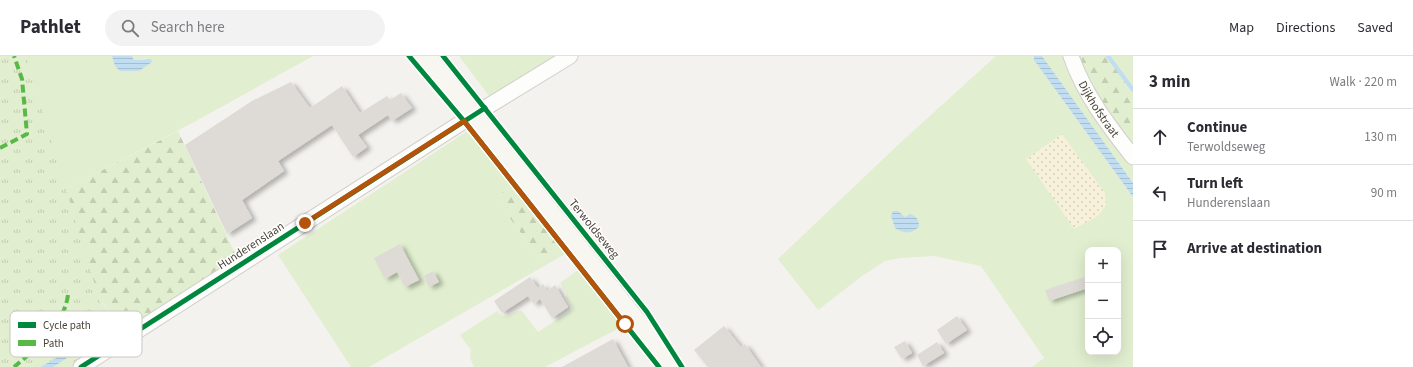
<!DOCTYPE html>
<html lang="en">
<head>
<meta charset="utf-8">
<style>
	body { margin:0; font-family:"Source Sans 3",sans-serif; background:#f2f2f3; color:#2b2b33 }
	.controls { position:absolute; right:12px; bottom:12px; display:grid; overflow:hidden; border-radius:8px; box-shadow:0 4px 16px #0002 }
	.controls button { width:36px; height:36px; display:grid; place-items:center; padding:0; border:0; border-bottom:1px solid #e1e1e2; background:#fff; color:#2b2b33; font:20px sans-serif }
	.stop { position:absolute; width:12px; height:12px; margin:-9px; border:3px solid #b45309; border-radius:50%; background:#fff }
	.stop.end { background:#b45309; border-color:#fff; box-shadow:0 1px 4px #0008 }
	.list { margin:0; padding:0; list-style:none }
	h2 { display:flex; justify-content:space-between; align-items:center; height:52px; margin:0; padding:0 16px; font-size:17px }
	h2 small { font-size:13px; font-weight:400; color:#7c7c81 }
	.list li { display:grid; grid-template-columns:26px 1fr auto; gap:12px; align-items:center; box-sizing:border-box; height:56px; padding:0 16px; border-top:1px solid #e1e1e2 }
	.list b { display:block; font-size:15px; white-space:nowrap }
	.list p { margin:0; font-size:13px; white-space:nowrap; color:#7c7c81 }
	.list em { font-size:13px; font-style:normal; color:#7c7c81 }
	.icon { flex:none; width:22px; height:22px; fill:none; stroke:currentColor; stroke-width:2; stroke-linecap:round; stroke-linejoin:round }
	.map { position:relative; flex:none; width:1133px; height:311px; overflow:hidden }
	header { display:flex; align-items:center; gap:24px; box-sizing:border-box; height:56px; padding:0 20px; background:#fff; border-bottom:1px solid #e1e1e2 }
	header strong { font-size:19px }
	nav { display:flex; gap:22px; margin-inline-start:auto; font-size:14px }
	.search { width:280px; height:36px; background:#f2f2f3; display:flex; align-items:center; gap:10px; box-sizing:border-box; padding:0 14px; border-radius:22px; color:#7c7c81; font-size:15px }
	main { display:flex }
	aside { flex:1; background:#fff }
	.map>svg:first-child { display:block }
	.grass { fill:#e1eecf; fill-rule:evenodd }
	.forest { fill:url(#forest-firs) }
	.sand { fill:url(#sand-dots) }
	.park { fill:url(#park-tufts) }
	.water { fill:url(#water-rules) }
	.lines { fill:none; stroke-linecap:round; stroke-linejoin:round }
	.stream { stroke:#c0ddf1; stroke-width:4 }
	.building { fill:#dedbd6; filter:url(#shadow) }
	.minor-casing { stroke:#d2d0cb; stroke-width:17 }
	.secondary-casing { stroke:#d3cfc5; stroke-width:24 }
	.minor { stroke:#fdfdfc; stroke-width:15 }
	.secondary { stroke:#f7f6f1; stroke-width:22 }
	.quiet { stroke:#58b947; stroke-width:4; stroke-dasharray:8 4; stroke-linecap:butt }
	.cycleway-casing { stroke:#fff; stroke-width:8 }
	.cycleway { stroke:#00873e; stroke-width:5 }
	.route { stroke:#b45309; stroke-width:5 }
	.labels { text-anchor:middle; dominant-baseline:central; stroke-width:3; stroke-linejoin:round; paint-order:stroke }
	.street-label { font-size:12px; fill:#4b4439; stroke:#fff }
	.key { fill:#fff; stroke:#c9c7c4; stroke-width:1 }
	.key-label { font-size:11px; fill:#4b4439 }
</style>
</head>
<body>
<header>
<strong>Pathlet</strong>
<div class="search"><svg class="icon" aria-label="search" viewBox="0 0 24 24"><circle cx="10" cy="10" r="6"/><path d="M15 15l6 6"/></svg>Search here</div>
<nav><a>Map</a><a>Directions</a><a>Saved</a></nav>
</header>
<main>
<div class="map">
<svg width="1133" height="311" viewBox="0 0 1133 311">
	<defs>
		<pattern id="forest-firs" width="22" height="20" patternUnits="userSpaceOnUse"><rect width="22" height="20" fill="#e1eecf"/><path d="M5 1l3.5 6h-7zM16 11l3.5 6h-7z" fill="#c3cdb2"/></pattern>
		<pattern id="sand-dots" width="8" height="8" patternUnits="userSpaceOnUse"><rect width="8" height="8" fill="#f7f0da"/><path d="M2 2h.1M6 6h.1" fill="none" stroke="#d5cfbc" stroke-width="1.8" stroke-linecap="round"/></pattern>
		<pattern id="park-tufts" width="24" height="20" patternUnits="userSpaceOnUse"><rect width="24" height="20" fill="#e1eecf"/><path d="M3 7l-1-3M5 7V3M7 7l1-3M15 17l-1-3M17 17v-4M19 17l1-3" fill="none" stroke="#c3cdb2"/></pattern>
		<pattern id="water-rules" width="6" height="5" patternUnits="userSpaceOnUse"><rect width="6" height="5" fill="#c0ddf1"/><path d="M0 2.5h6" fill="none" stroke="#a6bfcf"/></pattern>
		<filter id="shadow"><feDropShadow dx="4.5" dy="2.5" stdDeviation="2" flood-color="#0004"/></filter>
	</defs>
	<rect width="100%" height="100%" fill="#f4f2ee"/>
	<g class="grass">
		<path d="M25 0H117H112L120 15H130L147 2 134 4 132 0H313L196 65 66 133 97 241 116 264 123 277 69 311H0V80L39 43Z"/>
		<path d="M459 0H564L492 44Z"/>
		<path d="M996 0H1034V4L1133 141V311H1032L1044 302 981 210 934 200 900 202 885 205 862 220 818 254 778 203 900 87ZM898 155 905 161 895 172 891 160ZM1088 194H1118V296H1088Z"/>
		<path d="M1042 0H1065L1076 32 1133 110V127Z"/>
		<path d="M1108 0H1133V34L1111 5Z"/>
		<path d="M466 76 477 84 511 130 495 142 540 203 559 190 565 198 369 311H351L278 199Z"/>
		<path d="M578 214 623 270 545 311H474L470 302 471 294 460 279 497 255C507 267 510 254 522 255L538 276 573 253 566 242 567 238 560 227Z"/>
	</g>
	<g class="forest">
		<path d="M1077 0H1108L1133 34V97L1109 64Z"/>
		<path d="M178 75 237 202 123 277 104 248 86 234 66 133Z"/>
		<path d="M511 130 559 190 540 203 495 142Z"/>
	</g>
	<path class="sand" d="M1062 78 1105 137 1106 149 1098 160 1074 173 1026 103Z"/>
	<path class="park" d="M0 0H26L112 285 71 311H0Z"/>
	<g class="water">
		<path d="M112 0H132L134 4 151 3 152 6 139 15H120L115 10Z"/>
		<path d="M1034 0H1042L1133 127V141L1034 4Z"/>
		<path d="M893 155H898L905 161 910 158C917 161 919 163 919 171 911 178 904 178 895 172L891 160Z"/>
		<path d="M104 273 106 276 104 278 53 311H41Z"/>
	</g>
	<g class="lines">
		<path class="stream" d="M1108 0 1133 34"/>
	</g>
	<g class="building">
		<path d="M291 26 310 52 342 30 360 57 387 40 390 44 401 37 412 52 392 65 388 59 358 79 367 91 353 101 332 69 278 105 284 115 242 144 252 162 227 178 185 89 252 45Z"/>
		<path d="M400 188 419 224 405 231 397 216 385 223 374 202Z"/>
		<path d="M433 215 439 226 429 231 424 220Z"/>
		<path d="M1088 220V232L1049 245 1045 234Z"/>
		<path d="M530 221 538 232 543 228 547 235 555 229 568 251 552 262 540 243 534 248 528 240 502 257 494 245Z"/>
		<path d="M957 260 967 274 946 288 937 274Z"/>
		<path d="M724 270 741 291 745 288 761 311H708L694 294Z"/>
		<path d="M613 283 628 311H562Z"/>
		<path d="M905 285 912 297 902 303 894 291Z"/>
		<path d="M937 286 944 297 923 310 917 299Z"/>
	</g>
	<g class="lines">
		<defs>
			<g id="minor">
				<path id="s1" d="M1071 0C1084 38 1108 69 1133 101"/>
				<path d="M81 311 464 65 570 0"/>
			</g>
			<path id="secondary" d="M424 0 671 311"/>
		</defs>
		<use href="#minor" class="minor-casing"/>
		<use href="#secondary" class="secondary-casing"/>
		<use href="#minor" class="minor"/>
		<use href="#secondary" class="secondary"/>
		<g class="quiet">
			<path d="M0 92 27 78 22 23 14 0"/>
			<path d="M14 311C36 293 64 269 68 239"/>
		</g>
		<defs>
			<g id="cycleway">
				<path d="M409 0 464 65 659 311"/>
				<path d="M443 0 647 256 682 311"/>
				<path d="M81 311 485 52"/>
			</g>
		</defs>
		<use href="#cycleway" class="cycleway-casing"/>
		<use href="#cycleway" class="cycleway"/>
	</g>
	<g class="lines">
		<path class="route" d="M305 167 464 65 625 268"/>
	</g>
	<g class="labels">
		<g class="street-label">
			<text stroke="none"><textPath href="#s1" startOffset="60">Dijkhofstraat</textPath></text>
			<text transform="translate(594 173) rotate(51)">Terwoldseweg</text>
			<text transform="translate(251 190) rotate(-33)">Hunderenslaan</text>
		</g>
	</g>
	<rect x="10" y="255" width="132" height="46" rx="6" class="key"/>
	<rect x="18" y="266" width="18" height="6" fill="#00873e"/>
	<rect x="18" y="284" width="18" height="6" fill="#58b947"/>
	<g class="key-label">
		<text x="43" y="273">Cycle path</text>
		<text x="43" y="291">Path</text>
	</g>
</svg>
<div class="controls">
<button>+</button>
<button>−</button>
<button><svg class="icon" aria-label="locate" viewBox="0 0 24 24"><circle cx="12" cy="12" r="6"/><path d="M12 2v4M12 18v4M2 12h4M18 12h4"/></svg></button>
</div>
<div class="stop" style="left:625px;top:268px"></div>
<div class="stop end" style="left:305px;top:167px"></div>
</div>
<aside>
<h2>3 min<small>Walk · 220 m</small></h2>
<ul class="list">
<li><svg class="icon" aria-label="ahead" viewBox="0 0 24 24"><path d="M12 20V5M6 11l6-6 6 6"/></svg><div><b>Continue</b><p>Terwoldseweg</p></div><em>130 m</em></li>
<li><svg class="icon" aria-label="left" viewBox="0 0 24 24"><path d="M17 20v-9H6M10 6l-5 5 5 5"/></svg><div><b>Turn left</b><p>Hunderenslaan</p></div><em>90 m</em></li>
<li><svg class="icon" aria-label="arrive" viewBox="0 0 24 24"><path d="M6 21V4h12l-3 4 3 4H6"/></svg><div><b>Arrive at destination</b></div></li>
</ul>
</aside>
</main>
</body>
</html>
